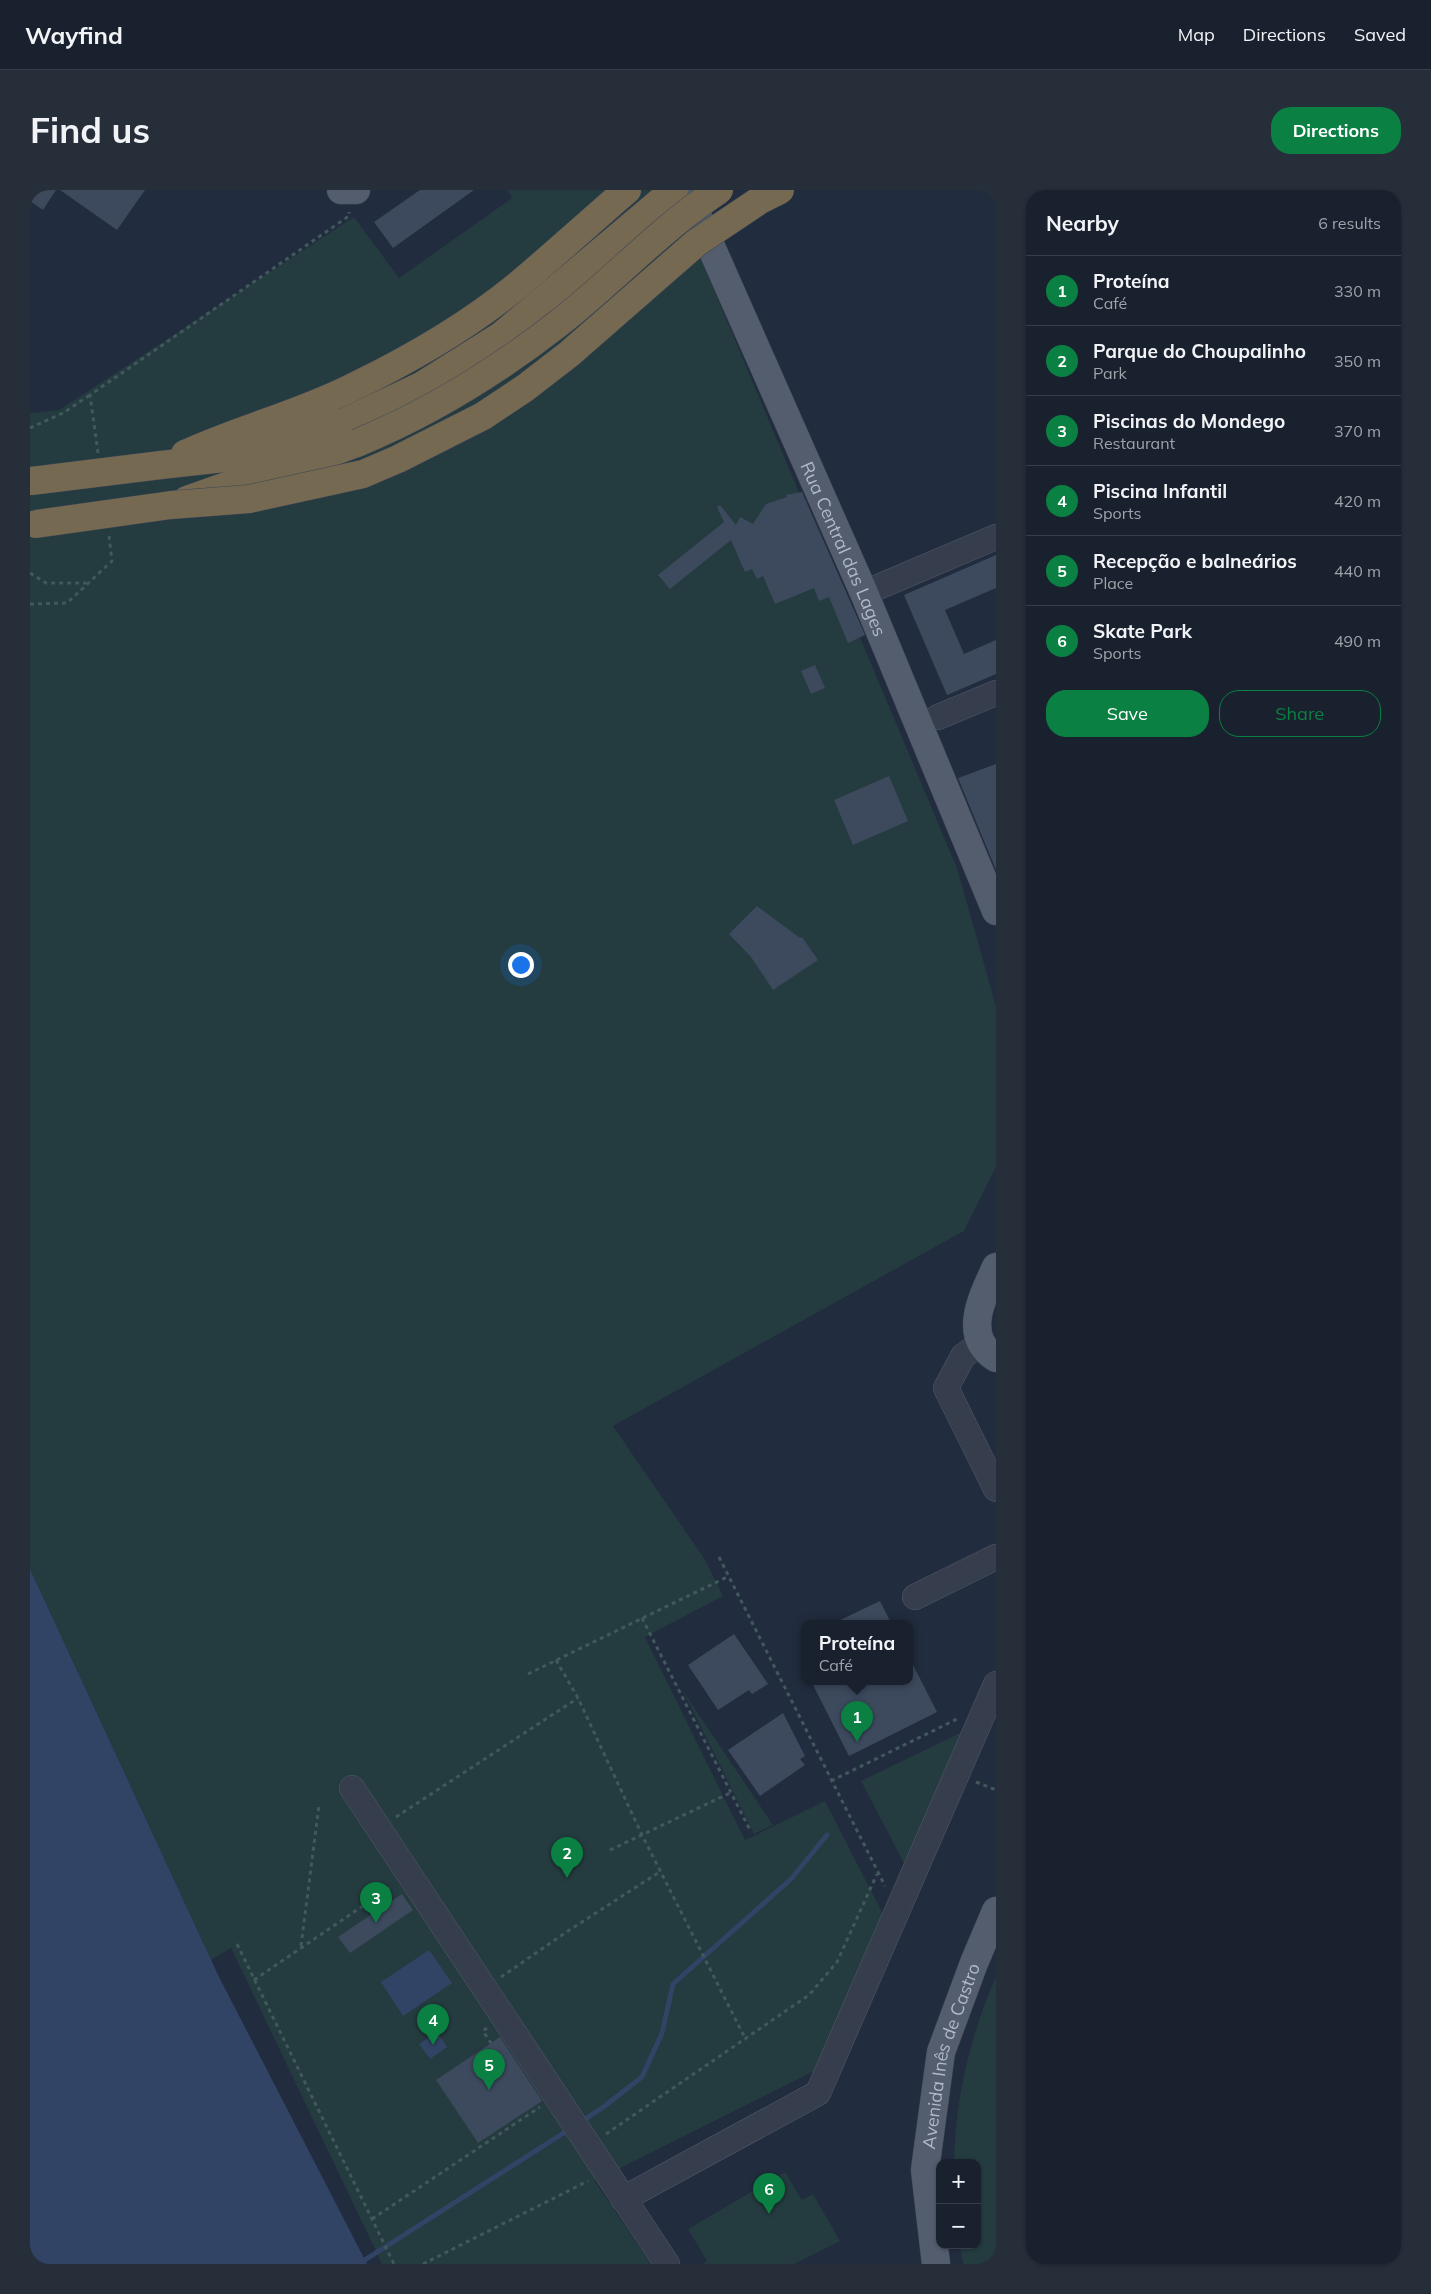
<!DOCTYPE html>
<html lang="en">
<head>
<meta charset="utf-8">
<style>
	body { margin:0; font-family:Mulish,sans-serif; background:#262e3a; color:#f1f3f6 }
	.controls { position:absolute; right:15px; bottom:15px; display:grid; overflow:hidden; border-radius:10px; box-shadow:0 1px 4px #0004 }
	.controls button { width:45px; height:45px; display:grid; place-items:center; padding:0; border:0; border-bottom:1px solid #373e4a; background:#19212e; color:#f1f3f6; font:25px sans-serif }
	.you { position:absolute; left:490px; top:774px; width:18px; height:18px; margin:-12px; border:4px solid #fff; border-radius:50%; background:#1a73e8; box-shadow:0 0 0 8px #1a73e833 }
	.badge { display:grid; place-items:center; width:32px; height:32px; border-radius:50%; background:#0b8043; color:#fff; font-size:16px; font-weight:700 }
	.pin { position:absolute; translate:-50% -41px; filter:drop-shadow(0 1px 2px #0008) }
	.pin::after { content:''; position:absolute; top:26px; width:18px; height:15px; background:inherit; clip-path:polygon(0 0,100% 0,50% 100%) }
	.popup { position:absolute; left:771px; top:1430px; width:112px; height:65px; box-sizing:border-box; display:grid; place-content:center; border-radius:10px; background:#19212e; filter:drop-shadow(0 1px 4px #0005); font-size:16px; white-space:nowrap; color:#9fa3aa }
	.popup b { font-size:19px; color:#f1f3f6 }
	.popup::after { content:''; position:absolute; left:50%; top:100%; margin-left:-10px; border:10px solid transparent; border-top-color:#19212e }
	.list { margin:0; padding:0; list-style:none }
	h2 { display:flex; justify-content:space-between; align-items:center; height:65px; margin:0; padding:0 20px; font-size:21px }
	h2 small { font-size:16px; font-weight:400; color:#9fa3aa }
	.list li { display:grid; grid-template-columns:32px 1fr auto; gap:15px; align-items:center; box-sizing:border-box; height:70px; padding:0 20px; border-top:1px solid #373e4a }
	.list b { display:block; font-size:19px; white-space:nowrap }
	.list p { margin:0; font-size:16px; white-space:nowrap; color:#9fa3aa }
	.list em { font-size:16px; font-style:normal; color:#9fa3aa }
	.actions { display:flex; gap:10px; padding:15px 20px }
	.actions a { flex:1; padding:11px 0; border:1px solid #0b8043; border-radius:20px; text-align:center; font-size:18px; color:#0b8043 }
	.actions .main { background:#0b8043; color:#fff }
	.map { position:relative; flex:none; width:966px; height:2074px; overflow:hidden; border-radius:20px }
	header { display:flex; align-items:center; gap:30px; box-sizing:border-box; height:70px; padding:0 25px; background:#19212e; border-bottom:1px solid #373e4a }
	header strong { font-size:24px }
	nav { display:flex; gap:28px; margin-inline-start:auto; font-size:18px }
	.intro { display:flex; align-items:center; justify-content:space-between; box-sizing:border-box; height:120px; padding:0 30px }
	h1 { margin:0; font-size:35px }
	.button { padding:12px 22px; border-radius:20px; background:#0b8043; color:#fff; font-size:18px; font-weight:700 }
	main { display:flex; gap:30px; padding:0 30px }
	aside { flex:1; background:#19212e; border-radius:20px; box-shadow:0 1px 4px #0004 }
	.map>svg:first-child { display:block }
	.green { fill:#243b3f }
	.water { fill:#324465 }
	.lines { fill:none; stroke-linecap:round; stroke-linejoin:round }
	.stream { stroke:#324465; stroke-width:5 }
	.building { fill:#3d4a5e }
	.minor-casing { stroke:#515969; stroke-width:26 }
	.major-casing { stroke:#3f4757; stroke-width:29 }
	.highway-casing { stroke:#3e4656; stroke-width:29 }
	.path { stroke:#41585c; stroke-width:3; stroke-dasharray:4 4; stroke-linecap:butt }
	.minor { stroke:#363e4e; stroke-width:25 }
	.major { stroke:#535d6e; stroke-width:28 }
	.highway { stroke:#756952; stroke-width:28 }
	.highway-bridge-casing { stroke:#3e4656; stroke-width:29; stroke-linecap:butt }
	.highway-bridge { stroke:#756952; stroke-width:28 }
	.labels { text-anchor:middle; dominant-baseline:central; stroke-width:4; stroke-linejoin:round; paint-order:stroke }
	.street-label { font-size:18px; fill:#b1b9ca; stroke:#1b2333 }
</style>
</head>
<body>
<header>
<strong>Wayfind</strong>
<nav><a>Map</a><a>Directions</a><a>Saved</a></nav>
</header>
<div class="intro"><h1>Find us</h1><a class="button">Directions</a></div>
<main>
<div class="map">
<svg width="966" height="2074" viewBox="0 0 966 2074">
	<rect width="100%" height="100%" fill="#212c3e"/>
	<g class="green">
		<path d="M477 0H642L927 678 966 816V977L934 1041 583 1236 676 1371 693 1406 615 1447 715 1650 795 1611 854 1726 786 1880 565 1991 621 2074H352L201 1758 181 1770 0 1379V223L29 220 324 27 369 88 482 8Z"/>
		<path d="M653 1501 743 1635 724 1644Z"/>
		<path d="M934 1541 877 1679 831 1591Z"/>
		<path d="M966 1787V2074H933L930 2055H947V1973H924C925 1909 940 1845 966 1787Z"/>
		<path d="M755 1982 772 2010 783 2004 810 2051 764 2074H672L677 2071 658 2039Z"/>
	</g>
	<g class="water">
		<path d="M0 1379 189 1787 337 2074H0Z"/>
		<path d="M399 1760 422 1793 373 1826 351 1792Z"/>
		<path d="M407 1842 417 1857 400 1869 389 1854Z"/>
	</g>
	<g class="lines">
		<g class="stream">
			<path d="M551 1932 576 1915 612 1887 632 1843 643 1794 761 1689 797 1645"/>
			<path d="M330 2073 540 1939"/>
		</g>
	</g>
	<g class="building">
		<path d="M0 0H26L13 20 0 11Z"/>
		<path d="M30 0H115L87 40Z"/>
		<path d="M390 0H444L363 58 344 32Z"/>
		<path d="M772 302 835 445 818 453 799 407 789 411 784 398 745 414 733 386 727 389 722 379 715 382 701 350 640 399 628 385 694 332 687 317 690 315 706 335 710 327 723 334 736 314 757 307 756 305Z"/>
		<path d="M966 365V398L915 420 934 464 966 450V484L917 505 874 405Z"/>
		<path d="M785 475 795 498 781 504 771 481Z"/>
		<path d="M966 574V680L928 588Z"/>
		<path d="M859 586 878 631 823 655 804 610Z"/>
		<path d="M727 716 770 748 772 747 788 770 743 800 721 767 699 744Z"/>
		<path d="M850 1411 861 1433H804Z"/>
		<path d="M704 1444 738 1494 722 1504 719 1500 688 1520 658 1475Z"/>
		<path d="M880 1469 907 1522 819 1566 781 1491H880Z"/>
		<path d="M753 1523 775 1566 770 1569 775 1575 730 1606 698 1560Z"/>
		<path d="M372 1704 383 1720 320 1763 308 1747Z"/>
		<path d="M470 1847 512 1911 448 1953 406 1890Z"/>
	</g>
	<g class="lines">
		<defs>
			<g id="minor">
				<path d="M834 403 966 347"/>
				<path d="M908 527 966 503"/>
				<path d="M951 1153 933 1166 916 1198 966 1299"/>
				<path d="M885 1407 966 1367"/>
				<path d="M322 1598 637 2074"/>
				<path d="M593 2009 788 1903 966 1494"/>
			</g>
			<g id="major">
				<path d="M311 0H326"/>
				<path id="s1" d="M656 0 834 403 966 721"/>
				<path d="M966 1077C953 1106 931 1146 966 1168"/>
				<path id="s2" d="M906 2074 895 1980 911 1862 944 1773 966 1721"/>
			</g>
			<g id="highway">
				<path d="M155 264C209 239 267 225 321 198 379 170 438 136 488 95 525 64 561 31 597 0"/>
				<path d="M131 275 194 268 245 255 317 231 391 196 472 145 644 0"/>
				<path d="M157 310 205 293 260 278 327 253"/>
			</g>
		</defs>
		<use href="#minor" class="minor-casing"/>
		<use href="#major" class="major-casing"/>
		<use href="#highway" class="highway-casing"/>
		<g class="path">
			<path d="M0 238 33 223 60 205"/>
			<path d="M68 263 60 205 319 26V22"/>
			<path d="M0 383 16 393H56"/>
			<path d="M0 414 37 413 82 371 79 346"/>
			<path d="M689 1367 855 1696"/>
			<path d="M612 1428 721 1642"/>
			<path d="M526 1470 548 1508 612 1645 716 1850"/>
			<path d="M498 1484 699 1386"/>
			<path d="M801 1591 927 1529"/>
			<path d="M946 1592 966 1600"/>
			<path d="M366 1627 548 1508"/>
			<path d="M580 1660 700 1603"/>
			<path d="M207 1754 364 2074"/>
			<path d="M271 1756 289 1615"/>
			<path d="M471 1787 538 1741 631 1681"/>
			<path d="M224 1790 362 1696"/>
			<path d="M457 1838 453 1841 461 1853"/>
			<path d="M576 1944 779 1805 807 1772 847 1684"/>
			<path d="M342 2029 510 1917"/>
			<path d="M393 2074 558 1991"/>
		</g>
		<use href="#minor" class="minor"/>
		<use href="#major" class="major"/>
		<use href="#highway" class="highway"/>
		<defs>
			<g id="highway-bridge">
				<path d="M327 253C400 223 466 182 529 133 583 91 631 38 689 0"/>
				<path d="M1 291 131 275"/>
				<path d="M6 334 141 315 219 309 333 284 368 269 453 226 495 198 539 164 666 53 730 10 750 0"/>
			</g>
		</defs>
		<use href="#highway-bridge" class="highway-bridge-casing"/>
		<use href="#highway-bridge" class="highway-bridge"/>
	</g>
	<g class="labels">
		<g class="street-label">
			<text stroke="none"><textPath href="#s1" startOffset="392">Rua Central das Lages</textPath></text>
			<text stroke="none"><textPath href="#s2" startOffset="212">Avenida Inês de Castro</textPath></text>
		</g>
	</g>
</svg>
<div class="controls">
<button>+</button>
<button>−</button>
</div>
<div class="you"></div>
<div class="pin badge" style="left:827px;top:1552px">1</div>
<div class="popup"><b>Proteína</b>Café</div>
<div class="pin badge" style="left:537px;top:1688px">2</div>
<div class="pin badge" style="left:346px;top:1733px">3</div>
<div class="pin badge" style="left:403px;top:1855px">4</div>
<div class="pin badge" style="left:459px;top:1900px">5</div>
<div class="pin badge" style="left:739px;top:2024px">6</div>
</div>
<aside>
<h2>Nearby<small>6 results</small></h2>
<ul class="list">
<li><span class="badge">1</span><div><b>Proteína</b><p>Café</p></div><em>330 m</em></li>
<li><span class="badge">2</span><div><b>Parque do Choupalinho</b><p>Park</p></div><em>350 m</em></li>
<li><span class="badge">3</span><div><b>Piscinas do Mondego</b><p>Restaurant</p></div><em>370 m</em></li>
<li><span class="badge">4</span><div><b>Piscina Infantil</b><p>Sports</p></div><em>420 m</em></li>
<li><span class="badge">5</span><div><b>Recepção e balneários</b><p>Place</p></div><em>440 m</em></li>
<li><span class="badge">6</span><div><b>Skate Park</b><p>Sports</p></div><em>490 m</em></li>
</ul>
<div class="actions"><a class="main">Save</a><a>Share</a></div>
</aside>
</main>
</body>
</html>
